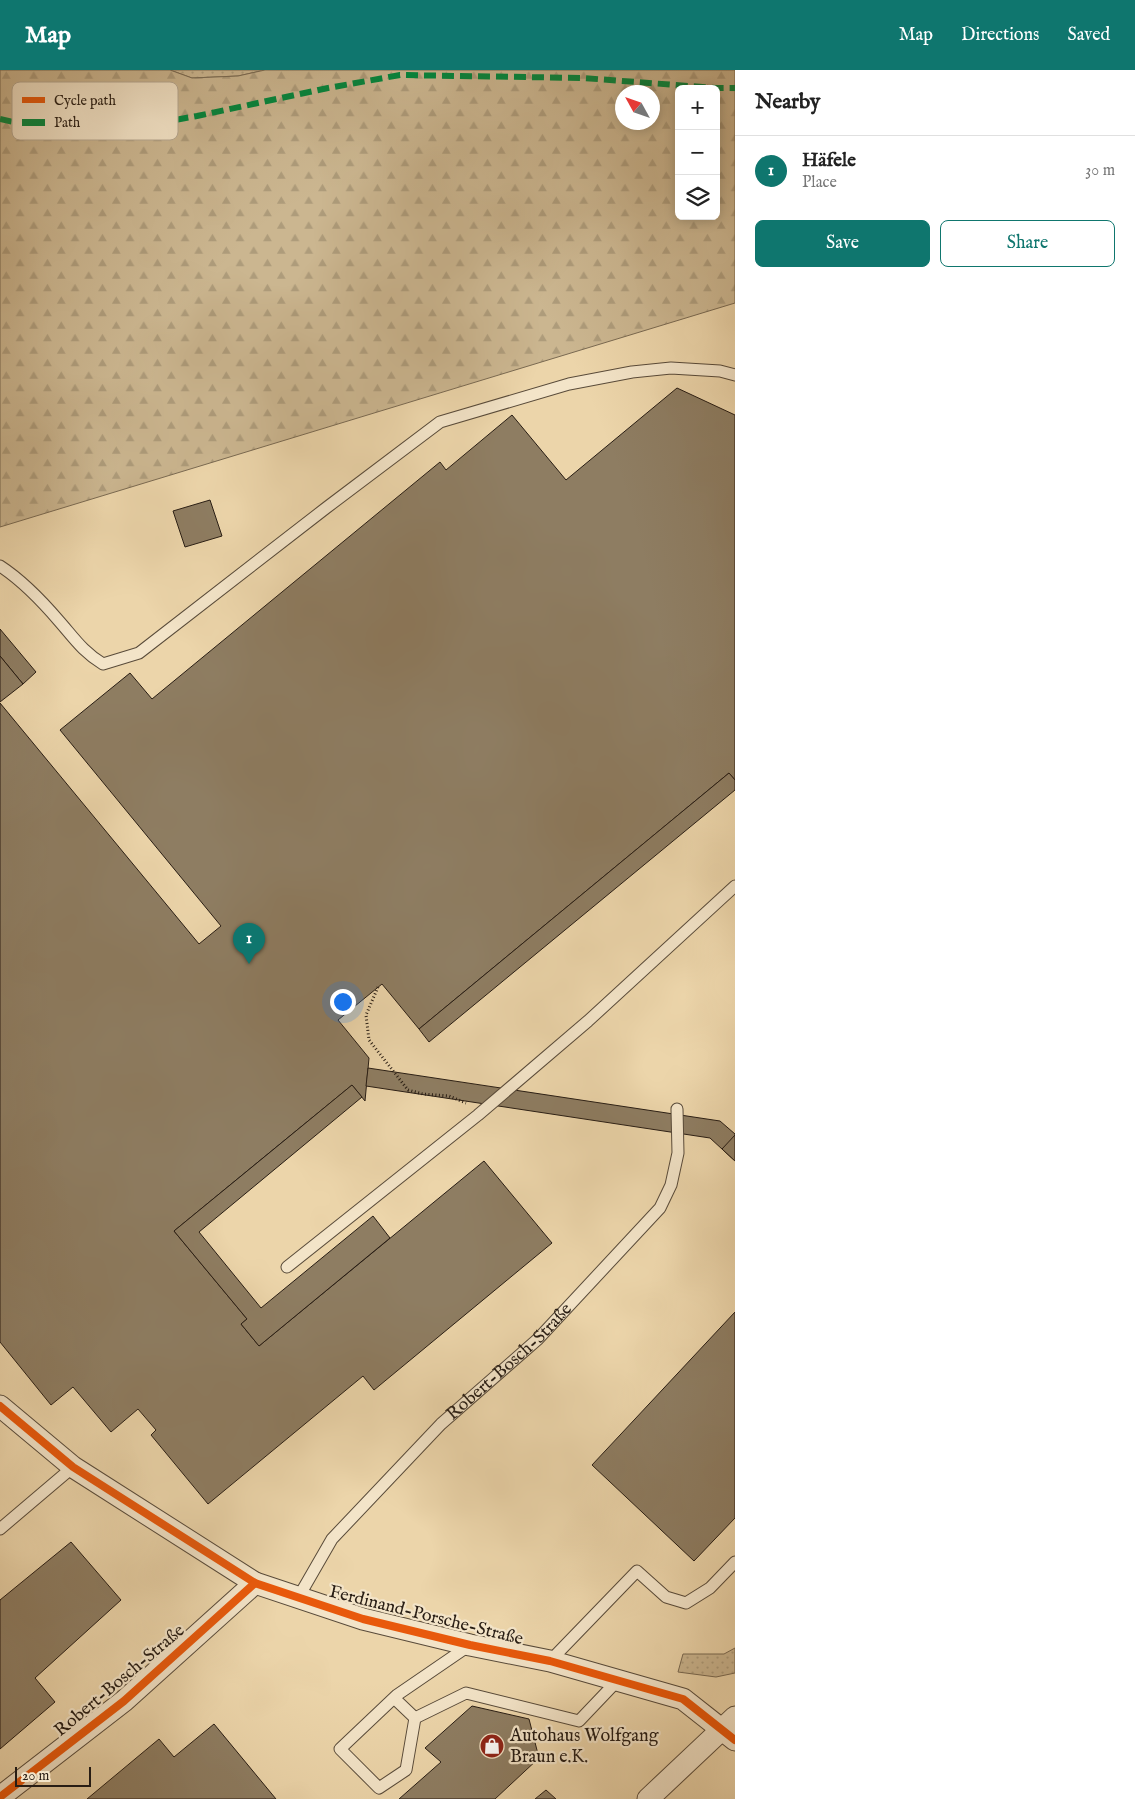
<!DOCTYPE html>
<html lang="en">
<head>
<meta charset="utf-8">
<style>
	body { margin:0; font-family:"IM FELL English",serif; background:#f2f2f2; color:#222 }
	.controls { position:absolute; right:15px; top:15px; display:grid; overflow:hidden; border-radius:8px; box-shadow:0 2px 12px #0003 }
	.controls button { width:45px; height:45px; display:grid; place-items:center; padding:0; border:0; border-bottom:1px solid #e0e0e0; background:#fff; color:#222; font:25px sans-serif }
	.compass { position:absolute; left:615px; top:15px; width:45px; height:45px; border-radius:50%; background:#fff; box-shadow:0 2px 12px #0003; rotate:310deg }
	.scale { position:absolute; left:15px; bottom:12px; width:76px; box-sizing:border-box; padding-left:5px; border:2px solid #281d14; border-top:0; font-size:14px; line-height:18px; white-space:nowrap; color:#281d14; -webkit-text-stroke:4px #f3e4c8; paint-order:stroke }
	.you { position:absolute; left:342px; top:931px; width:18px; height:18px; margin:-12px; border:4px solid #fff; border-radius:50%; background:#1a73e8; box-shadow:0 0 0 8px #1a73e833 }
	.badge { display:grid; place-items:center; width:32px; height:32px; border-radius:50%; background:#0f766e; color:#fff; font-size:16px; font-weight:700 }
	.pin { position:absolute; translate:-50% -41px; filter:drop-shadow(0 1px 2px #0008) }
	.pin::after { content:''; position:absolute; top:26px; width:18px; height:15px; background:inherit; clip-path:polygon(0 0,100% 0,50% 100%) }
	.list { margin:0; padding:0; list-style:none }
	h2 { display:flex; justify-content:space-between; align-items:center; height:65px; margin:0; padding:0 20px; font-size:21px }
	h2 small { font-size:16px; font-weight:400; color:#767676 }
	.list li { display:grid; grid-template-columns:32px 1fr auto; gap:15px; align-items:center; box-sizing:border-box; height:70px; padding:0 20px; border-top:1px solid #e0e0e0 }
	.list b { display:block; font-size:19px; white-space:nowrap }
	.list p { margin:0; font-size:16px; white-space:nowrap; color:#767676 }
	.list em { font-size:16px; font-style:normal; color:#767676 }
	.actions { display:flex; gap:10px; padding:15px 20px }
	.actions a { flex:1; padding:11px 0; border:1px solid #0f766e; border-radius:8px; text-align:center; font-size:18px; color:#0f766e }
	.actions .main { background:#0f766e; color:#fff }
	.icon { flex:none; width:28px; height:28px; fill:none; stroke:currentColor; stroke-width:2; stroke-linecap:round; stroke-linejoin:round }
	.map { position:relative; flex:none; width:735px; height:1729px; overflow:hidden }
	header { display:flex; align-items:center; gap:30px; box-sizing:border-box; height:70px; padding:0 25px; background:#0f766e; color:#fff }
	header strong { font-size:24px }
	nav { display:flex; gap:28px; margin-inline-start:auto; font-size:18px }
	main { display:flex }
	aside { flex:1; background:#fff }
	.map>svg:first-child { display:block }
	.grass { fill:url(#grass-dots); stroke:#7a6a52 }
	.forest { fill:url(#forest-firs); stroke:#7a6a52; fill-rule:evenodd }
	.building { fill:#8e7d62; stroke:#281d14 }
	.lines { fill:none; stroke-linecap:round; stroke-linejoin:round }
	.lane-casing { stroke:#594b3a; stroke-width:13 }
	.street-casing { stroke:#594b3a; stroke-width:23 }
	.path { stroke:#281d14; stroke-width:3; stroke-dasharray:1 2.5; stroke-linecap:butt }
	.lane { stroke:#f3e4c8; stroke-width:11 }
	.street { stroke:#f3e4c8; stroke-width:21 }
	.quiet { stroke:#00873e; stroke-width:6; stroke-dasharray:12 6; stroke-linecap:butt }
	.cycleway-casing { stroke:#f3e4c8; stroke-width:11 }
	.cycleway { stroke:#e8590c; stroke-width:8 }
	.labels { text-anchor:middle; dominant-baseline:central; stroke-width:4.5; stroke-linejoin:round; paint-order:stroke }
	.street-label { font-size:18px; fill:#281d14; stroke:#f3e4c8 }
	.poi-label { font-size:18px; fill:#281d14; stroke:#f3e4c8; text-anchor:start }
	.key { fill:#f3e4c8; stroke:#b6a892; stroke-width:1 }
	.key-label { font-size:14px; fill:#281d14 }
</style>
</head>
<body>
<header>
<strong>Map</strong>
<nav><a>Map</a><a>Directions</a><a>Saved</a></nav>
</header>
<main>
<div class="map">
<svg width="735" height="1729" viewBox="0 0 735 1729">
	<defs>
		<pattern id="grass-dots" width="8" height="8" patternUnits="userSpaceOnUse" patternTransform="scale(1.25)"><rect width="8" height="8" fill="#cbb690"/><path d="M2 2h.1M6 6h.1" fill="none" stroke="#ae9c7b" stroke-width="1.8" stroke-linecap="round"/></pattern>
		<pattern id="forest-firs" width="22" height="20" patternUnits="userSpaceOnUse" patternTransform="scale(1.25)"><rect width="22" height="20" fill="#cbb690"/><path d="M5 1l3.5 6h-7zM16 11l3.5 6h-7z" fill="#ae9c7b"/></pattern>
	</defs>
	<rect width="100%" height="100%" fill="#ecd5aa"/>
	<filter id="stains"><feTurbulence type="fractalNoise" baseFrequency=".004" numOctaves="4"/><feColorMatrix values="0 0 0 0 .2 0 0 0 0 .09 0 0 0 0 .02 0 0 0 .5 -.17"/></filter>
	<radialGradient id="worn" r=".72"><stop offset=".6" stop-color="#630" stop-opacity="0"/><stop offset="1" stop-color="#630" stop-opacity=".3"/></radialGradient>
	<g class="grass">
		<path d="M170 0H265L238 6 192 8Z"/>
		<path d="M735 1578V1603L716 1607 678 1602 683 1584H724Z"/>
	</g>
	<path class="forest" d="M0 0H170L192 8 238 6 265 0H735V233L0 457ZM679 19H716V146H679ZM622 22H652V52H622Z"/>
	<g class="building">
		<path d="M677 318 735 345V710L729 703 419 959 382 914 338 950 369 988 365 1031 352 1015 174 1161 247 1249 241 1254 259 1276 484 1091 552 1173 374 1320 363 1306 208 1434 151 1365 156 1360 138 1339 111 1362 73 1317 51 1335 0 1272V633L199 874 221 856 60 660 130 603 152 629 440 392 446 400 512 345 566 410Z"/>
		<path d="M210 430 222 466 185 477 173 441Z"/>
		<path d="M0 559 36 602 23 614 0 586Z"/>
		<path d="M0 586 23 614 0 632Z"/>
		<path d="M729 703 735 710V720L429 972 419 959Z"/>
		<path d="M368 998 720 1051 735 1064V1091L710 1068 366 1016Z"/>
		<path d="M352 1015 362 1027 199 1162 261 1238 373 1146 390 1168 259 1276 241 1254 247 1249 174 1161Z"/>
		<path d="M735 1065V1091L722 1079Z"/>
		<path d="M735 1242V1448L694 1491 592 1395Z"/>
		<path d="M71 1472 121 1530 35 1608 55 1632 0 1679V1530Z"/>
		<path d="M472 1636 529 1649 539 1688 495 1729H399L441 1692 425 1678Z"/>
		<path d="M214 1654 276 1729H87L159 1669 174 1687Z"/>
		<path d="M546 1720 556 1729H535Z"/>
	</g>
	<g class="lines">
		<defs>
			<g id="lane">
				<path d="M0 496C23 511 41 530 59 551 74 568 83 582 103 594L139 583 326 438 440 352 569 314 632 302 671 298 720 301 735 305"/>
				<path d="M287 1197 478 1045 588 951 735 816"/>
				<path d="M0 1459 73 1397"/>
				<path id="s1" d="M298 1528 332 1469 441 1354 538 1269 660 1138 671 1115 678 1083 677 1039"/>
				<path d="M550 1591 637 1501 666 1527 686 1533 710 1518 735 1492"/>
				<path d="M394 1628 415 1648 406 1700 379 1718 340 1679 397 1625 470 1575"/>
				<path d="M415 1648 466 1623 579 1651 619 1609"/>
			</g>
			<g id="street">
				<path d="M0 1336 73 1397 255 1513 363 1549 470 1575 550 1591 683 1629 735 1670"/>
				<path d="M0 1727 124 1631 255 1513"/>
				<path d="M648 1729 735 1647"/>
			</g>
		</defs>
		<use href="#lane" class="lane-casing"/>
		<use href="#street" class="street-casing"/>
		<path class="path" d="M378 917 366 945 369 970 408 1020 423 1024 449 1026 466 1033"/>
		<use href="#lane" class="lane"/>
		<use href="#street" class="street"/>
		<path class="quiet" d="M0 49 80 67 197 46 328 18 400 5 583 8 716 18H735"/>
		<defs>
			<g id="cycleway">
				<path d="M0 1336 73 1397 255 1513 363 1549 470 1575 550 1591 683 1629 735 1670"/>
				<path d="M0 1727 124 1631 255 1513"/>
			</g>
		</defs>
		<use href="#cycleway" class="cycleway-casing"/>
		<use href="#cycleway" class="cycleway"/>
	</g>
	<defs>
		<symbol id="shop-disc" viewBox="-11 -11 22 22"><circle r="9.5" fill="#8f2418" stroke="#f3e4c8"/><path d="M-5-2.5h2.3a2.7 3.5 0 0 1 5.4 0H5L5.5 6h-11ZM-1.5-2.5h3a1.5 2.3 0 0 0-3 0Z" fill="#fff"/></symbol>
	</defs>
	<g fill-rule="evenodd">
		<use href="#shop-disc" x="478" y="1662" width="28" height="28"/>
	</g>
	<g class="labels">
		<g class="street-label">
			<text stroke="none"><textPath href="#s1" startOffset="319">Robert-Bosch-Straße</textPath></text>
			<text transform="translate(426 1546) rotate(14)">Ferdinand-Porsche-Straße</text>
			<text transform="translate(120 1611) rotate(-40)">Robert-Bosch-Straße</text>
		</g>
		<g class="poi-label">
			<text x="510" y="1666">Autohaus Wolfgang<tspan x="510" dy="21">Braun e.K.</tspan></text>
		</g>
	</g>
	<rect x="12" y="12" width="166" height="58" rx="8" class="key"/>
	<rect x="22" y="27" width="23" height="6" fill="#e8590c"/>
	<rect x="22" y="49" width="23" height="7" fill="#00873e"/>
	<g class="key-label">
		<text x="54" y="35">Cycle path</text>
		<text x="54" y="57">Path</text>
	</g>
	<rect width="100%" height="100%" filter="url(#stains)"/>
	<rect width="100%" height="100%" fill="url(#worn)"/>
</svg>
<div class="controls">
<button>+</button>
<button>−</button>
<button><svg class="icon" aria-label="layers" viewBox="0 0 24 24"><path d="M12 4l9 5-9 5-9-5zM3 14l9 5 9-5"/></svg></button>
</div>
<svg class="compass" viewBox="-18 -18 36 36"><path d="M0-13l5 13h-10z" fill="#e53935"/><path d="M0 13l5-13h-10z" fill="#767676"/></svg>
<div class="scale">20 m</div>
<div class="you"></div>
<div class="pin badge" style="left:249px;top:894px">1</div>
</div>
<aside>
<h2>Nearby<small></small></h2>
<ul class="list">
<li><span class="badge">1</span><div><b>Häfele</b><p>Place</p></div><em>30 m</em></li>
</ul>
<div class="actions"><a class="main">Save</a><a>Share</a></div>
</aside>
</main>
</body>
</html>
